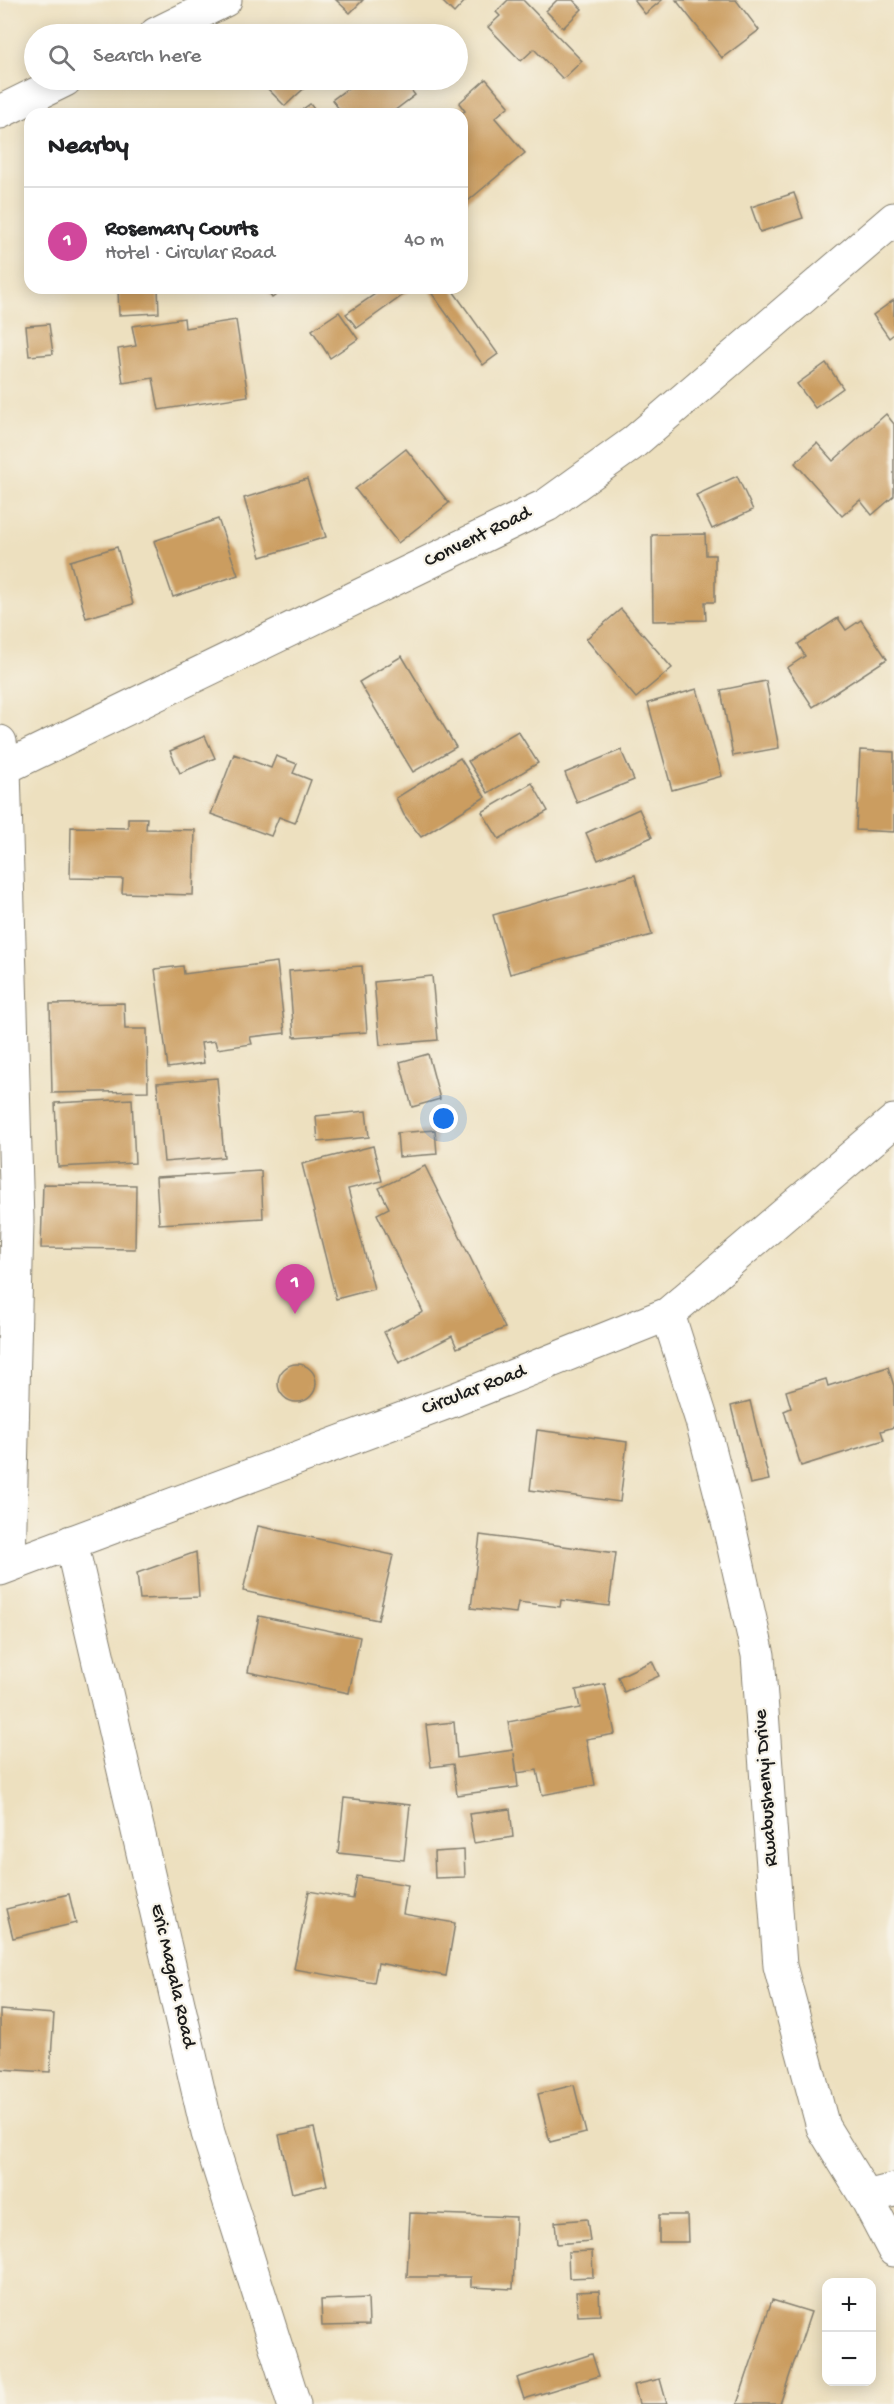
<!DOCTYPE html>
<html lang="en">
<head>
<meta charset="utf-8">
<style>
	body { margin:0; font-family:"Gochi Hand",sans-serif; background:#f2f2f2; color:#202124 }
	.controls { position:absolute; right:18px; bottom:18px; display:grid; overflow:hidden; border-radius:12px; box-shadow:0 3px 15px #0003 }
	.controls button { width:54px; height:54px; display:grid; place-items:center; padding:0; border:0; border-bottom:2px solid #e0e0e0; background:#fff; color:#202124; font:30px sans-serif }
	.you { position:absolute; left:444px; top:1119px; width:21px; height:21px; margin:-15px; border:4px solid #fff; border-radius:50%; background:#1a73e8; box-shadow:0 0 0 9px #1a73e833 }
	.badge { display:grid; place-items:center; width:39px; height:39px; border-radius:50%; background:#111827; color:#fff; font-size:20px; font-weight:700 }
	.pin { position:absolute; translate:-50% -50px; filter:drop-shadow(0 2px 3px #0008) }
	.pin::after { content:''; position:absolute; top:32px; width:21px; height:18px; background:inherit; clip-path:polygon(0 0,100% 0,50% 100%) }
	.list { margin:0; padding:0; list-style:none }
	h2 { display:flex; justify-content:space-between; align-items:center; height:78px; margin:0; padding:0 24px; font-size:26px }
	h2 small { font-size:20px; font-weight:400; color:#757577 }
	.list li { display:grid; grid-template-columns:39px 1fr auto; gap:18px; align-items:center; box-sizing:border-box; height:108px; padding:0 24px; border-top:2px solid #e0e0e0 }
	.list b { display:block; font-size:22px; white-space:nowrap }
	.list p { margin:0; font-size:20px; white-space:nowrap; color:#757577 }
	.list em { font-size:20px; font-style:normal; color:#757577 }
	.icon { flex:none; width:33px; height:33px; fill:none; stroke:currentColor; stroke-width:2; stroke-linecap:round; stroke-linejoin:round }
	.map { position:relative; flex:none; width:894px; height:2404px; overflow:hidden }
	.search { position:absolute; background:#fff; box-shadow:0 3px 15px #0003; left:24px; top:24px; width:444px; height:66px; display:flex; align-items:center; gap:15px; box-sizing:border-box; padding:0 21px; border-radius:33px; color:#757577; font-size:22px }
	.panel { position:absolute; background:#fff; box-shadow:0 3px 15px #0003; left:24px; top:108px; width:444px; height:186px; border-radius:18px }
	.map>svg:first-child { display:block }
	.building { fill:#cb9d61 }
	.lines { fill:none; stroke-linecap:round; stroke-linejoin:round }
	.minor-casing { stroke:#847e6e; stroke-width:35 }
	.minor { stroke:#fff; stroke-width:33 }
	.labels { text-anchor:middle; dominant-baseline:central; stroke-width:4.5; stroke-linejoin:round; paint-order:stroke }
	.street-label { font-size:20px; fill:#1c1c1c; stroke:#f7f3e8 }
</style>
</head>
<body>
<div class="map">
<svg width="894" height="2404" viewBox="0 0 894 2404">
	<rect width="100%" height="100%" fill="#f7f3e8"/>
	<filter id="ink" filterUnits="userSpaceOnUse"><feTurbulence type="fractalNoise" baseFrequency=".0167" numOctaves="2"/><feDisplacementMap in="SourceGraphic" scale="12" xChannelSelector="R" yChannelSelector="G"/><feConvolveMatrix kernelMatrix="1 2 1 2 8 2 1 2 1" color-interpolation-filters="sRGB"/></filter>
	<filter id="wash" filterUnits="userSpaceOnUse"><feTurbulence type="fractalNoise" baseFrequency=".008" numOctaves="4" result="noise"/><feDisplacementMap in="SourceGraphic" scale="24" xChannelSelector="R" yChannelSelector="G"/><feGaussianBlur stdDeviation="1.35" result="paint"/><feColorMatrix in="noise" values="0 0 0 0 0 0 0 0 0 0 0 0 0 0 0 0 0 1.4 0 .05"/><feComposite in="paint" operator="in"/></filter>
	<g filter="url(#wash)">
		<rect width="100%" height="100%" fill="#ede0bf"/>
		<g id="blocks">
			<g class="building">
				<path d="M336 0H363L350 13Z"/>
				<path d="M441 0H466L454 13Z"/>
				<path d="M508 0H523L582 61 563 79 534 49 521 61 488 27 500 16 496 12Z"/>
				<path d="M557 0H573L582 9 563 28 546 11Z"/>
				<path d="M634 0H662L645 14Z"/>
				<path d="M676 0H736L759 30 722 58Z"/>
				<path d="M486 79 509 106 495 118 525 153 462 206V113L465 111 459 103Z"/>
				<path d="M259 80H313L285 106Z"/>
				<path d="M359 80H403L415 95 390 114H343L332 100Z"/>
				<path d="M310 104 318 114H296Z"/>
				<path d="M794 193 803 218 760 232 751 207Z"/>
				<path d="M118 288H158L159 313 119 315Z"/>
				<path d="M265 288H286L272 298Z"/>
				<path d="M384 288H413L357 328 346 314Z"/>
				<path d="M428 288H451L498 354 483 365Z"/>
				<path d="M894 300V334L889 338 873 315Z"/>
				<path d="M339 312 358 339 330 358 312 330Z"/>
				<path d="M184 318 185 328 236 320 248 396 159 410 153 378 123 383 118 349 136 346 132 326Z"/>
				<path d="M49 324 53 354 29 356 26 326Z"/>
				<path d="M826 363 843 388 815 408 797 384Z"/>
				<path d="M886 414 894 424V496L872 515 860 500 842 516 795 463 817 443 833 461Z"/>
				<path d="M406 449 449 503 398 543 355 489Z"/>
				<path d="M737 476 753 510 712 529 696 495Z"/>
				<path d="M307 479 326 537 261 557 244 498Z"/>
				<path d="M218 519 238 575 173 597 154 541Z"/>
				<path d="M705 534 706 555H715V602H705L706 620 653 621 652 535Z"/>
				<path d="M117 547 133 604 86 618 70 561Z"/>
				<path d="M621 609 672 668 636 698 586 639Z"/>
				<path d="M838 618 846 630 861 620 887 659 813 707 787 668 805 656 798 644Z"/>
				<path d="M402 656 456 747 413 772 359 682Z"/>
				<path d="M766 681 779 748 733 756 721 690Z"/>
				<path d="M697 689 722 776 672 790 648 703Z"/>
				<path d="M518 731 538 763 488 793 468 761Z"/>
				<path d="M205 736 215 758 180 773 170 751Z"/>
				<path d="M621 750 634 780 577 803 565 773Z"/>
				<path d="M860 750 894 752V832L856 830Z"/>
				<path d="M234 754 271 768 276 756 297 764 293 773 311 780 295 823 279 817 271 836 211 814Z"/>
				<path d="M460 758 485 797 421 837 404 815 396 798Z"/>
				<path d="M532 783 548 811 499 839 482 812Z"/>
				<path d="M639 809 652 837 598 860 586 833Z"/>
				<path d="M128 818H147L146 829 195 830 193 895 122 893 123 879 70 878 71 827 128 828Z"/>
				<path d="M635 875 652 935 510 974 493 915Z"/>
				<path d="M277 962 285 1033 250 1037 252 1044 217 1049 215 1041 201 1043 204 1063 168 1068 155 969 183 966 184 974Z"/>
				<path d="M362 966 367 1032 294 1037 289 971Z"/>
				<path d="M432 976 438 1040 380 1045 374 982Z"/>
				<path d="M124 1003 125 1029H147L148 1091 52 1093 50 1004Z"/>
				<path d="M428 1054 440 1099 412 1107 400 1062Z"/>
				<path d="M217 1078 224 1157 164 1162 157 1083Z"/>
				<path d="M132 1099 135 1163 58 1167 55 1103Z"/>
				<path d="M366 1111 369 1137 318 1142 316 1116Z"/>
				<path d="M435 1130 437 1154 399 1157 397 1133Z"/>
				<path d="M373 1146 382 1181 348 1189 374 1289 336 1299 302 1164Z"/>
				<path d="M425 1166 505 1328 457 1348 452 1336 399 1363 384 1332 423 1312 377 1214 389 1208 379 1188Z"/>
				<path d="M261 1171 263 1218 159 1224 156 1177Z"/>
				<path d="M43 1184 136 1185 135 1249 41 1248Z"/>
				<circle cx="297" cy="1383" r="19"/>
				<path d="M888 1367 894 1386V1427L881 1431 884 1440 801 1466 784 1411 791 1408 786 1391 826 1379 828 1386Z"/>
				<path d="M750 1401 769 1480 750 1484 731 1406Z"/>
				<path d="M537 1430 627 1442 620 1502 530 1490Z"/>
				<path d="M258 1526 393 1555 378 1620 243 1591Z"/>
				<path d="M480 1535 616 1553 609 1606 561 1600 560 1607 518 1602 516 1613 471 1608Z"/>
				<path d="M196 1552 199 1597 140 1599 137 1573Z"/>
				<path d="M259 1616 360 1637 349 1693 248 1672Z"/>
				<path d="M652 1661 659 1676 624 1692 618 1677Z"/>
				<path d="M605 1684 615 1734 586 1739 595 1785 542 1795 537 1770 517 1773 514 1753 518 1787 457 1795 453 1764 431 1767 426 1725 454 1722 457 1758 513 1750 508 1722 580 1708 576 1690Z"/>
				<path d="M344 1798 410 1805 404 1860 338 1853Z"/>
				<path d="M510 1809 513 1837 474 1843 469 1814Z"/>
				<path d="M464 1850 465 1877 435 1878 434 1852Z"/>
				<path d="M357 1876 408 1885 403 1914 455 1923 446 1976 378 1963 374 1983 294 1969 309 1891 353 1899Z"/>
				<path d="M69 1894 76 1923 13 1938 6 1909Z"/>
				<path d="M0 2010 54 2014 50 2072 0 2069Z"/>
				<path d="M574 2085 586 2133 550 2142 538 2094Z"/>
				<path d="M314 2128 327 2185 292 2193 279 2135Z"/>
				<path d="M410 2213 516 2217 513 2289 471 2287V2277H407Z"/>
				<path d="M659 2215H687L688 2242H659Z"/>
				<path d="M587 2219 590 2241 557 2244 555 2222Z"/>
				<path d="M592 2251 593 2277 569 2278 568 2252Z"/>
				<path d="M599 2291 600 2315 578 2316 576 2292Z"/>
				<path d="M368 2298 369 2325 322 2326 321 2300Z"/>
				<path d="M772 2300 811 2312 780 2404H737Z"/>
				<path d="M592 2354 599 2376 524 2399 517 2378Z"/>
				<path d="M660 2379 667 2404H639L634 2385Z"/>
			</g>
		</g>
	</g>
	<g filter="url(#ink)">
		<use href="#blocks" fill-opacity="0" stroke="#847e6e" stroke-width="1.5"/>
		<g class="lines">
			<defs>
				<g id="minor">
					<path d="M156 34 225 0"/>
					<path d="M0 112 65 80"/>
					<path d="M0 742 4 768 17 1221 9 1565"/>
					<path d="M4 768 547 505 633 443 894 219"/>
					<path d="M668 1314 702 1421 728 1521 758 1655 780 1966 823 2127 866 2197 894 2250"/>
					<path d="M71 1542 208 2133 294 2404"/>
					<path d="M0 1569 456 1399 668 1314 894 1121"/>
					<path d="M866 2197 894 2190"/>
				</g>
			</defs>
			<use href="#minor" class="minor-casing"/>
			<use href="#minor" class="minor"/>
		</g>
	</g>
	<g class="labels">
		<g class="street-label">
			<text transform="translate(478 538) rotate(-26)">Convent Road</text>
			<text transform="translate(474 1391) rotate(-21)">Circular Road</text>
			<text transform="translate(767 1788) rotate(-94)">Rwabushenyi Drive</text>
			<text transform="translate(172 1976) rotate(77)">Eric Magala Road</text>
		</g>
	</g>
</svg>
<div class="controls">
<button>+</button>
<button>−</button>
</div>
<div class="you"></div>
<div class="pin badge" style="left:295px;top:1314px;background:#d1479c">1</div>
<div class="search"><svg class="icon" aria-label="search" viewBox="0 0 24 24"><circle cx="10" cy="10" r="6"/><path d="M15 15l6 6"/></svg>Search here</div>
<section class="panel">
<h2>Nearby<small></small></h2>
<ul class="list">
<li><span class="badge" style="background:#d1479c">1</span><div><b>Rosemary Courts</b><p>Hotel · Circular Road</p></div><em>40 m</em></li>
</ul>
</section>
</div>
</body>
</html>
